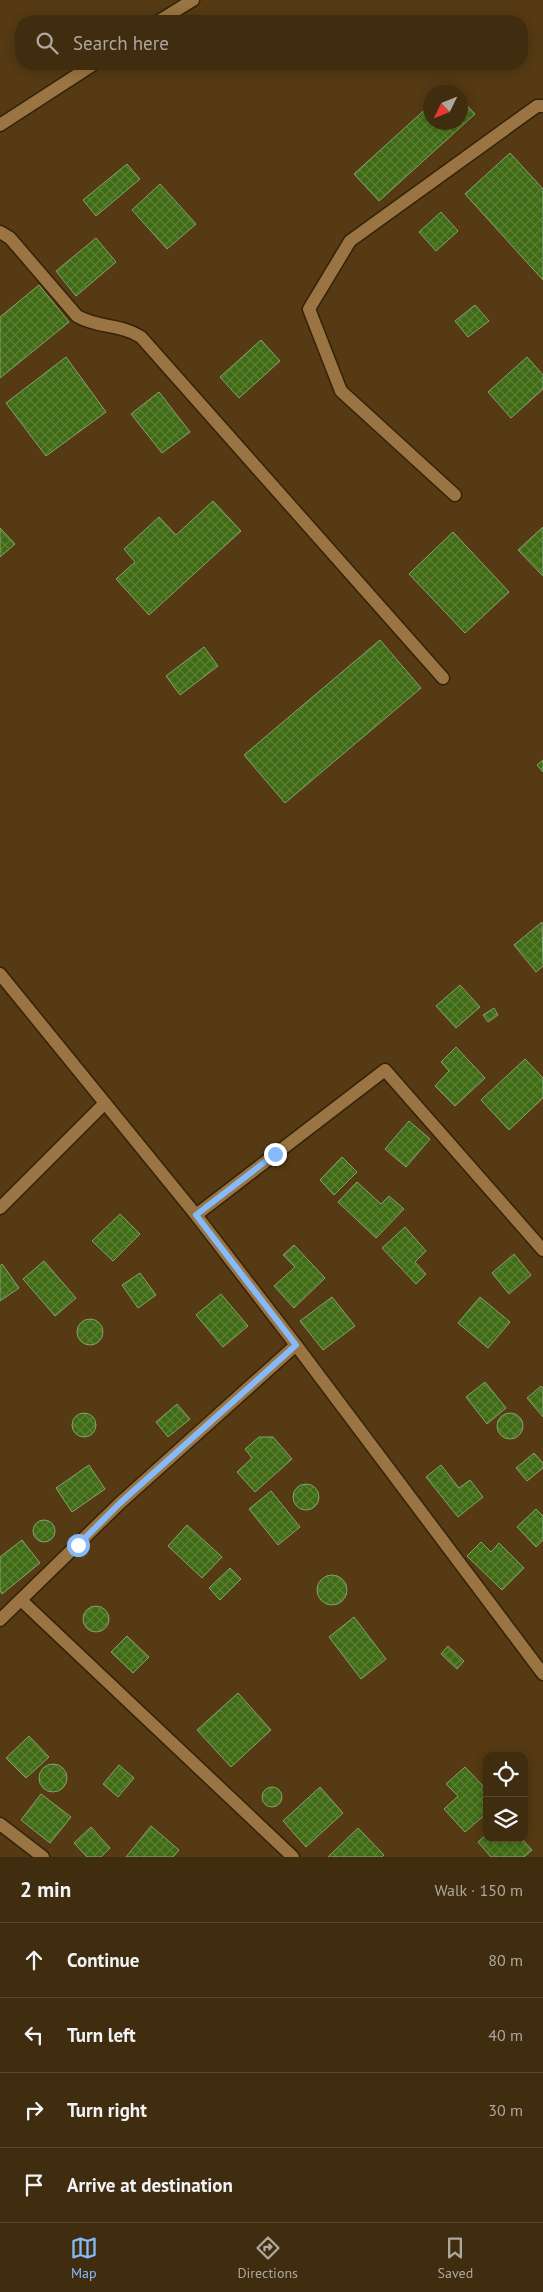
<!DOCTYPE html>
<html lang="en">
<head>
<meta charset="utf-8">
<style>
	body { margin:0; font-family:"PT Sans",sans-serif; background:#473417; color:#f1f3f6 }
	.controls { position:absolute; right:15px; bottom:15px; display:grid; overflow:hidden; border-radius:10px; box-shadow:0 2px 12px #0003 }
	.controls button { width:45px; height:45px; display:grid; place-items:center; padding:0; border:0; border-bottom:1px solid #59482e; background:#402c0e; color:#f1f3f6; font:25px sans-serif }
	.compass { position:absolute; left:423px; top:85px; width:45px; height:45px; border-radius:50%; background:#402c0e; box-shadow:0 2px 12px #0003; rotate:227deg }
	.stop { position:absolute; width:15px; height:15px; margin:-11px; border:4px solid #85bbfb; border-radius:50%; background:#fff }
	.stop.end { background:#85bbfb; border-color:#fff; box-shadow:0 1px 5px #0008 }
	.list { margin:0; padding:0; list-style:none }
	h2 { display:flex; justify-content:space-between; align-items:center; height:65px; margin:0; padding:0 20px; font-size:21px }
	h2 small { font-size:16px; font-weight:400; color:#aea79e }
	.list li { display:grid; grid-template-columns:32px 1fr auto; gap:15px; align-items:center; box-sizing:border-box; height:75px; padding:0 20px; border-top:1px solid #59482e }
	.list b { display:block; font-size:19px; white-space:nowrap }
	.list em { font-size:16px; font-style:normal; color:#aea79e }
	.icon { flex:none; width:28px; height:28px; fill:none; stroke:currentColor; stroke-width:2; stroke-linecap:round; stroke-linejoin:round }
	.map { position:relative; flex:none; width:543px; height:1857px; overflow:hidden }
	.search { position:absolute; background:#402c0e; box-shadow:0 2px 12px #0003; left:15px; right:15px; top:15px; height:55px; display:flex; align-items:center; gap:12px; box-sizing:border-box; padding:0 18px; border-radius:20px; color:#aea79e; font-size:19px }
	.sheet { height:365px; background:#402c0e }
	nav { display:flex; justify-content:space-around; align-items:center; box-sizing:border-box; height:70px; border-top:1px solid #59482e; background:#402c0e; font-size:14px; color:#aea79e }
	nav a { display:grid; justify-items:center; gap:2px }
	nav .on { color:#85bbfb }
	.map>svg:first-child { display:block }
	.building { fill:url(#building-cross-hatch); stroke:#84a26e }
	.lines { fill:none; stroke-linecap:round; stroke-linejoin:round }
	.service-casing { stroke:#352207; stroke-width:15 }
	.minor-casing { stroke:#352207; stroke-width:15 }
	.tertiary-casing { stroke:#352207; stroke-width:15 }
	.service { stroke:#9a7543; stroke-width:12 }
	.minor { stroke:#9a7543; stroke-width:12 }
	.tertiary { stroke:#9a7543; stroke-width:12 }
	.route { stroke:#85bbfb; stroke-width:6 }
</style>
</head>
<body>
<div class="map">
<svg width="543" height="1857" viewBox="0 0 543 1857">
	<defs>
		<pattern id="building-cross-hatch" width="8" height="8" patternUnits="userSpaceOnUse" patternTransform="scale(1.25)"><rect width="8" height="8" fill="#406b15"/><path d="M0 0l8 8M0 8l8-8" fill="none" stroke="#5b7f35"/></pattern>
	</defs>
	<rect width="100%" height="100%" fill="#553a13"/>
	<g class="building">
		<path d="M450 87 456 92H444Z"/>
		<path d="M460 98 475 114 379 201 354 174 430 105V122H460Z"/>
		<path d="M510 153 543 189V280L465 194Z"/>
		<path d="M127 164 140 179 96 216 83 200Z"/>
		<path d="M160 184 196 224 167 249 132 210Z"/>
		<path d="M441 212 458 231 436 251 419 232Z"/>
		<path d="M96 238 116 262 76 296 56 271Z"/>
		<path d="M39 285 69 322 0 378V317Z"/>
		<path d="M475 305 489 321 468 337 455 321Z"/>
		<path d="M261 340 280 361 239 398 220 377Z"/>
		<path d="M66 357 106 412 46 456 6 403Z"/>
		<path d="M527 357 543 375V389L511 418 488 392Z"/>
		<path d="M159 392 190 432 162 453 131 414Z"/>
		<path d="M213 501 241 531 149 615 116 579 135 562 124 549 159 517 176 535Z"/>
		<path d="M543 527V576L518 550Z"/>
		<path d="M0 528 15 544 0 557Z"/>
		<path d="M453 532 509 592 465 633 409 574Z"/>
		<path d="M380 640 421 688 285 803 244 755Z"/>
		<path d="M204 647 218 666 180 695 166 676Z"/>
		<path d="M543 760V772L537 765Z"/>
		<path d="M542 922 543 966 536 972 514 945Z"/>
		<path d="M460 985 480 1007 456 1028 436 1006Z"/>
		<path d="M494 1008 498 1015 488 1022 483 1015Z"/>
		<path d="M456 1047 485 1078 455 1106 435 1086 449 1071 441 1062Z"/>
		<path d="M525 1059 543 1078V1098L509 1130 481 1100Z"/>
		<path d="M409 1121 430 1139 406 1167 385 1149Z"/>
		<path d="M342 1157 357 1172 334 1195 320 1180Z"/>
		<path d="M357 1182 381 1204 389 1196 404 1209 376 1238 338 1202Z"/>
		<path d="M120 1214 140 1234 113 1261 92 1241Z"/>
		<path d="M405 1227 426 1251 415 1262 426 1274 416 1284 382 1248Z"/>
		<path d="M294 1245 325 1278 294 1308 274 1286 295 1267 283 1255Z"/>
		<path d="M514 1254 531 1275 509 1294 492 1273Z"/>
		<path d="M44 1261 76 1298 55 1316 23 1279Z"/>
		<path d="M2 1264 19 1288 0 1301V1266Z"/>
		<path d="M140 1273 156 1295 138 1308 122 1285Z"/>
		<path d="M221 1294 248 1326 223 1347 196 1315Z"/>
		<path d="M332 1297 355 1326 323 1350 300 1321Z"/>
		<path d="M480 1297 510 1322 488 1348 458 1323Z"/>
		<circle cx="90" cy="1332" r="13"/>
		<path d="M485 1382 506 1408 487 1424 466 1397Z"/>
		<path d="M541 1386 543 1388V1417L527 1398Z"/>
		<path d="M177 1404 190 1419 168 1437 156 1422Z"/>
		<circle cx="510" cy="1426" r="13"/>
		<circle cx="84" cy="1425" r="12"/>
		<path d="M259 1437H273L292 1459 255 1492 237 1472 252 1458 245 1449Z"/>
		<path d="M534 1453 543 1463V1468L527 1481 516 1468Z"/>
		<path d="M89 1465 105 1489 72 1512 56 1488Z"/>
		<path d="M441 1465 459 1488 470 1480 483 1497 458 1517 426 1477Z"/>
		<circle cx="306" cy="1497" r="13"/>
		<path d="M271 1491 300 1527 278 1545 249 1509Z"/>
		<path d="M536 1509 543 1516V1540L536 1547 517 1527Z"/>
		<circle cx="44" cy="1531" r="11"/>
		<path d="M187 1525 222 1557 202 1578 168 1546Z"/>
		<path d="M22 1540 40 1563 2 1594 0 1591V1557Z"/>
		<path d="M481 1542 491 1552 499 1543 524 1568 502 1590 467 1556Z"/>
		<path d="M230 1568 241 1579 220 1600 209 1588Z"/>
		<circle cx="332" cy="1590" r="15"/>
		<circle cx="96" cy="1619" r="13"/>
		<path d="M354 1617 386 1659 361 1679 329 1637Z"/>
		<path d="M127 1636 149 1657 133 1673 111 1652Z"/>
		<path d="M448 1646 464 1661 457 1669 441 1654Z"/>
		<path d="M238 1693 271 1730 231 1767 197 1730Z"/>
		<path d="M29 1736 49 1757 26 1778 6 1758Z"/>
		<circle cx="53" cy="1778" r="14"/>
		<path d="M119 1765 134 1778 118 1797 103 1784Z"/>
		<path d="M465 1767 487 1790V1813L465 1832 444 1809 458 1796 446 1784Z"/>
		<circle cx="272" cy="1797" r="10"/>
		<path d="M320 1787 343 1813 306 1847 283 1821Z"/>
		<path d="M41 1794 71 1817 50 1843 21 1820Z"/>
		<path d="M151 1826 179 1850 173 1857H126Z"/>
		<path d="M91 1827 110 1848 101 1857H87L74 1843Z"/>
		<path d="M358 1828 384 1855 382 1857H328Z"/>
		<path d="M487 1834V1838H521L532 1850 524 1857H491L478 1842Z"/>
	</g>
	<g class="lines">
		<defs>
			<path id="service" d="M0 232 10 238 77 316C97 328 121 324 141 337L443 678"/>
			<g id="minor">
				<path d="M455 495 341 391 309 309 350 241 537 106H543"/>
				<path d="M0 974 196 1215 296 1345 543 1674"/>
				<path d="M0 1208 105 1103"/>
				<path d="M196 1215 385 1070 543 1250"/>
				<path d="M22 1601 293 1857"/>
				<path d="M0 1620 120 1503 296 1345"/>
				<path d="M0 1824 43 1857"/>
			</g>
			<g id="tertiary">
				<path d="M159 21 193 0"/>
				<path d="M0 125 94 64"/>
			</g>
		</defs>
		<use href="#service" class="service-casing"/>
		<use href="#minor" class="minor-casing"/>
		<use href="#tertiary" class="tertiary-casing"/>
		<use href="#service" class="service"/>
		<use href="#minor" class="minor"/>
		<use href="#tertiary" class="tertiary"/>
	</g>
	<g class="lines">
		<path class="route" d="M78 1545 120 1503 296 1345 196 1215 275 1154"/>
	</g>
</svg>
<div class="controls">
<button><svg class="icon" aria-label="locate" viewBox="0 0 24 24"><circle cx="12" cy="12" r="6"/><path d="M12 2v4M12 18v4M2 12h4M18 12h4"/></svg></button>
<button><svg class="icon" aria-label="layers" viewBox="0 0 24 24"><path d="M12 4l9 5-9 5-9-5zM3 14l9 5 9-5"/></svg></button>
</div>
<svg class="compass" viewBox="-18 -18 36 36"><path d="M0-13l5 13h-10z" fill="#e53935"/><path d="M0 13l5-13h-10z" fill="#aea79e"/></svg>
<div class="stop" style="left:78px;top:1545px"></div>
<div class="stop end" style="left:275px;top:1154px"></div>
<div class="search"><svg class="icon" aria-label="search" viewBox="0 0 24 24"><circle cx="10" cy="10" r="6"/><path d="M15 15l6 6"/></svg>Search here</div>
</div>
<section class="sheet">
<h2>2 min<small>Walk · 150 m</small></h2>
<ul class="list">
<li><svg class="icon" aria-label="ahead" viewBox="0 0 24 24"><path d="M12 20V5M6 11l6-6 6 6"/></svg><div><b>Continue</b></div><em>80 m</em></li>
<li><svg class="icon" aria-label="left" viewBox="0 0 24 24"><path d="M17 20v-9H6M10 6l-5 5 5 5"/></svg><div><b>Turn left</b></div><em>40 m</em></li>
<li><svg class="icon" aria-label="right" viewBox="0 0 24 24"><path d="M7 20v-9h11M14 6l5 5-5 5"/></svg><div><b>Turn right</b></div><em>30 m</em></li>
<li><svg class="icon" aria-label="arrive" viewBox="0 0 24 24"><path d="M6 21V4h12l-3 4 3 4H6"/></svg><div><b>Arrive at destination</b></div></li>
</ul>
</section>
<nav>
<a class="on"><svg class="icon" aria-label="map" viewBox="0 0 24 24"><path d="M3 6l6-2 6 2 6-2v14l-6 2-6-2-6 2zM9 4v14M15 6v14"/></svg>Map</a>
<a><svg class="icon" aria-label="directions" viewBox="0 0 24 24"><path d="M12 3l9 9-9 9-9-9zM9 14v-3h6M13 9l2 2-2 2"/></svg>Directions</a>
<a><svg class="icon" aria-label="saved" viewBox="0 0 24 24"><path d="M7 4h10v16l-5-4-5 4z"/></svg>Saved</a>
</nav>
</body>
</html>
